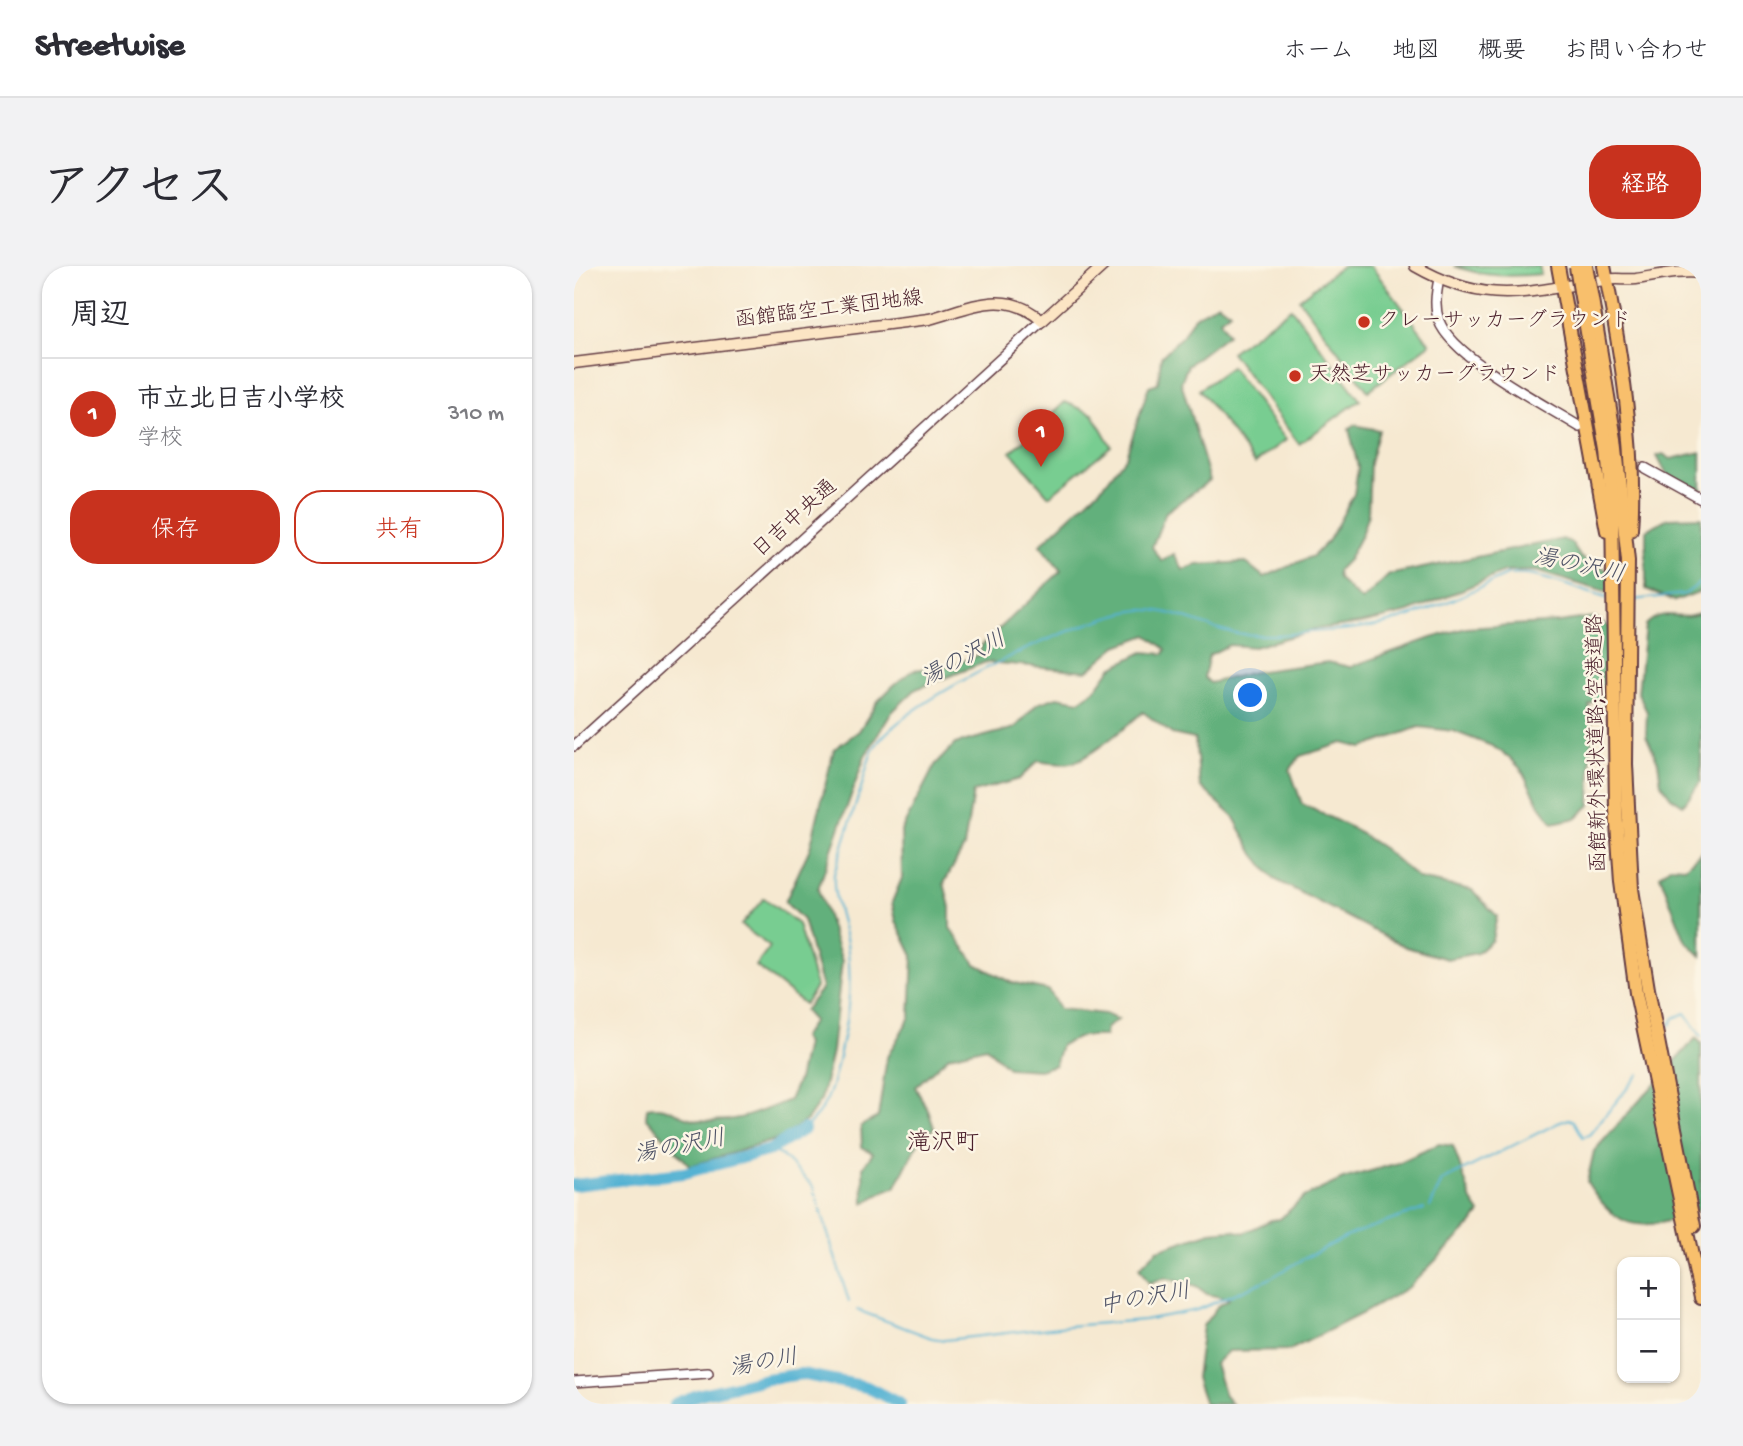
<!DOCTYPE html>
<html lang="ja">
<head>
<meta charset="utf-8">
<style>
	body { margin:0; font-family:"Gochi Hand","Klee One",sans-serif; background:#f2f2f3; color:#2b2b33 }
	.controls { position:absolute; right:21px; bottom:21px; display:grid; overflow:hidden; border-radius:14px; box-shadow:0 2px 5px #0004 }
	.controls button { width:63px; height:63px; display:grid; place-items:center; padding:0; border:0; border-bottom:2px solid #e1e1e2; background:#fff; color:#2b2b33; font:35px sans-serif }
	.you { position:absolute; left:677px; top:430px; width:24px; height:24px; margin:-18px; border:5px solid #fff; border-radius:50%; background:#1a73e8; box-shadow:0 0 0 10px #1a73e833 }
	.badge { display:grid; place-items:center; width:46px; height:46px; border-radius:50%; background:#c8321e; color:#fff; font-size:23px; font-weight:700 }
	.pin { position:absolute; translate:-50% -58px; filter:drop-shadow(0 2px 4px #0008) }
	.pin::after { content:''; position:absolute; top:37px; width:24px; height:21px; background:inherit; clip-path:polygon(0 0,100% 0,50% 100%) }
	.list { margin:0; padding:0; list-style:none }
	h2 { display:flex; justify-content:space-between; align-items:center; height:91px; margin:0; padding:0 28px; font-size:30px }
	h2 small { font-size:23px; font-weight:400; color:#7c7c81 }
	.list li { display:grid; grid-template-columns:46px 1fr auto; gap:21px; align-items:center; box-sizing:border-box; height:112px; padding:0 28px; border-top:2px solid #e1e1e2 }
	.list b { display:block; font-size:26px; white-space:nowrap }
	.list p { margin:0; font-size:23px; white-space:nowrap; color:#7c7c81 }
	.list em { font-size:23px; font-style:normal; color:#7c7c81 }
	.actions { display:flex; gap:14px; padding:21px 28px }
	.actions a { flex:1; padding:16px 0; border:2px solid #c8321e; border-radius:28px; text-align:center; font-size:24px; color:#c8321e }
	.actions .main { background:#c8321e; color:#fff }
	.map { position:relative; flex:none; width:1127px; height:1138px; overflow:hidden; border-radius:28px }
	header { display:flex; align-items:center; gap:42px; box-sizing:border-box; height:98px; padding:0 35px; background:#fff; border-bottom:2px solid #e1e1e2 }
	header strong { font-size:33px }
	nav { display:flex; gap:38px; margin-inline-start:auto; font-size:24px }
	.intro { display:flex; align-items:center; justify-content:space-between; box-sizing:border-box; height:168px; padding:0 42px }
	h1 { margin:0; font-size:49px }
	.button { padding:18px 32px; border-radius:28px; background:#c8321e; color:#fff; font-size:24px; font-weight:700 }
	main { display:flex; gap:42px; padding:0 42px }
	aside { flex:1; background:#fff; border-radius:28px; box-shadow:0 2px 5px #0004 }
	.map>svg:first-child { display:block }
	.green { fill:#78cd91; stroke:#61765e; stroke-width:2 }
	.forest { fill:#62b07b; stroke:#566853; stroke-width:2 }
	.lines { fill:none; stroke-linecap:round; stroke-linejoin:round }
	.stream { stroke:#55b2d3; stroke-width:2 }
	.river { stroke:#55b2d3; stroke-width:12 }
	.tertiary-tunnel { stroke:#d4c1b0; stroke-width:9; stroke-dasharray:9 4.5; stroke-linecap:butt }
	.tertiary-casing { stroke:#643d44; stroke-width:12 }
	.secondary-casing { stroke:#643d44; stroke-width:13 }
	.motorway-casing { stroke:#643d44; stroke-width:16 }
	.tertiary { stroke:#fff; stroke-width:9 }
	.secondary { stroke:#fce5c4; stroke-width:10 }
	.motorway { stroke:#f8bf6c; stroke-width:12 }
	.motorway-bridge-casing { stroke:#643d44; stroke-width:16; stroke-linecap:butt }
	.motorway-bridge { stroke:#f8bf6c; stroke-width:12 }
	.poi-dot { fill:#c8321e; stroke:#fcf5e5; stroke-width:2.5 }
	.labels { text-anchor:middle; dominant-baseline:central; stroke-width:5; stroke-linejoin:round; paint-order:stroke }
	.street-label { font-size:21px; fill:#4a1f2b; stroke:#fcf5e5 }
	.poi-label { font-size:21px; fill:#4a1f2b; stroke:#fcf5e5; text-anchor:start }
	.water-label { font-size:23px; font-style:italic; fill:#4e5266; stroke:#fcf5e5 }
	.quarter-label { font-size:24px; fill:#4a1f2b; stroke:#fcf5e5 }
</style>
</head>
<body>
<header>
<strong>Streetwise</strong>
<nav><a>ホーム</a><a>地図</a><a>概要</a><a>お問い合わせ</a></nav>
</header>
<div class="intro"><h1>アクセス</h1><a class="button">経路</a></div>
<main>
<aside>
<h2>周辺<small></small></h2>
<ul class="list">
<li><span class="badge">1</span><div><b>市立北日吉小学校</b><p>学校</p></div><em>310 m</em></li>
</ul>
<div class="actions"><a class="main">保存</a><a>共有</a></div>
</aside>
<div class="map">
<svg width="1127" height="1138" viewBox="0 0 1127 1138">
	<rect width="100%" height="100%" fill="#fcf5e5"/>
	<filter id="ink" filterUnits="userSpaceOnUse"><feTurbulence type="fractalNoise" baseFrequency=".0143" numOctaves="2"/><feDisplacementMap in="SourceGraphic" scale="14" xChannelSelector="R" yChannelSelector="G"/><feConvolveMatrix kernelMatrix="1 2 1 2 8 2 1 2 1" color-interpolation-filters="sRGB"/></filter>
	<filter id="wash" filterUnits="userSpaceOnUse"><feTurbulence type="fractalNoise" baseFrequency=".00686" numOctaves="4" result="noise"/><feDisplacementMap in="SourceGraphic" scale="28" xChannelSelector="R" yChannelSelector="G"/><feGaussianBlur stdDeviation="1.57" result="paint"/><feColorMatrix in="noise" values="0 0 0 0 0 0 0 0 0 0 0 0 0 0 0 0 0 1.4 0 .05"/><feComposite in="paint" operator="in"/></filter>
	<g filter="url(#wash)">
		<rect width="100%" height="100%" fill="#f6e9d1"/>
		<g class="green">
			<path d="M768 0H797L856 78 794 125 725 33Z"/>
			<path d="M880 0H965L967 8C936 11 910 11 880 0Z"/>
			<path d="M717 42 786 134 725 178 657 86Z"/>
			<path d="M657 101 712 174 681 197 625 124Z"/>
			<path d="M491 136 519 148 537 180 475 230 437 186Z"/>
			<path d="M190 632 224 658 242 721 230 738 182 700 196 681 167 659Z"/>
		</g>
		<g class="forest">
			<path d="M644 37 656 46 646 54 654 68 614 99 607 116 636 214 592 246 578 281 588 295 600 288 609 304 623 299 671 296 690 311 739 290 755 274 780 228 784 201 775 163 781 159 805 164 796 197 794 248 787 269 774 294 763 305 764 313 788 335 815 309 989 273 998 278 1007 292 1038 306 1035 327 962 305 930 306 835 346 787 357 743 363 680 381 655 379 635 389 630 411 636 417 679 406 754 396 776 401 857 372 892 362 984 356 1020 351 1037 362V426L1015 439 1018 455 1016 539 1002 552 979 557 967 541 947 503 935 491 918 480 879 465 845 461 788 482 769 477 726 490 716 504 728 538 778 562 810 583 845 613 898 624 923 650 918 674 903 687 873 693 832 681 700 613 680 588 659 550 626 520 621 473 598 468 569 446C554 459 514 493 497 497 486 499 475 497 464 495L445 513 399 526 390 581 370 617 376 641V662L402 698 436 716 474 724 485 743 531 748 544 754 532 762 531 770H508L487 779 481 799 466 804 434 802 412 781 375 790 341 821 354 844 360 862 346 873 321 922 313 924 290 937 289 901 299 887 288 881 287 860 304 851 313 791 336 751 339 690 322 655 318 636 328 612 327 565 361 499 381 478 441 462 463 438 483 431 506 435 521 424 537 402 569 386 590 388 592 383 573 369 543 380 513 405 412 396 342 423 318 446 291 490 244 623 268 695 258 785 247 834 233 854 207 872 116 900 72 851 73 842C96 837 104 852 125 854 161 858 183 847 215 834L224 814 232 778 228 772 239 755 230 745 248 722 229 654 211 636 236 582 260 483 285 465 303 436 320 419 339 404 377 400 407 388V380L487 305 466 279 531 218 552 190 575 120 584 117 587 91 609 69 619 52Z"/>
			<path d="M1127 186V223L1093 209 1083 190 1089 188 1097 193Z"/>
			<path d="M1127 251V325L1101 335 1072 323V264L1094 252Z"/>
			<path d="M1127 346V515L1109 539 1097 531 1087 517 1084 496 1072 469 1073 446 1064 427 1071 359C1090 339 1106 357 1127 346Z"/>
			<path d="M1127 586V690L1111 674 1086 609 1097 600 1111 601Z"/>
			<path d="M1122 772 1127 777V942C1108 953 1068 966 1047 953 1032 944 1022 930 1013 916L1020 885Z"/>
			<path d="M865 878 879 880 898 935 906 947 896 960 835 1021 789 1047 716 1084 654 1085 641 1098 651 1130 658 1138H631L622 1112 629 1060 643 1041 655 1033 633 1028 622 1020 591 1012 575 1017 565 1002 583 984 637 966 659 964 670 967 697 954 706 953 730 931 769 913 824 897Z"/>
		</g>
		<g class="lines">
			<g class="stream">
				<path d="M1059 334 1111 328 1127 316"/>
				<path d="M1096 759 1100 752 1111 747 1127 770"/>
				<path d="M230 863C236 856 244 850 248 842 258 827 261 808 265 791 274 750 279 719 273 677 269 655 258 631 260 608 269 579 278 551 287 522 291 511 293 497 298 486 321 436 504 354 559 345 596 339 628 362 662 367 687 371 712 369 736 366 763 364 789 363 815 356 856 346 894 327 933 309 966 305 1001 324 1033 332"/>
				<path d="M196 884 208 890 239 920 275 1036"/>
				<path d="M856 941 868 915 984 857 995 853 1000 855 1009 871 1015 869 1065 808"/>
				<path d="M283 1044 358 1072 371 1074 494 1060 570 1054 623 1044 695 1013 731 992 778 968 850 943"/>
			</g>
			<g class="river">
				<path d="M0 919 110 907 196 884 230 863"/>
				<path d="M100 1138 127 1128 192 1113 227 1108 293 1121 326 1138"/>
			</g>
		</g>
	</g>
	<g filter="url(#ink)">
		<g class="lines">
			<path class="tertiary-tunnel" d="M1013 166 1071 202"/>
			<defs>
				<g id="tertiary">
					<path d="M865 13C862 28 860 41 865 55 879 92 971 139 1006 161"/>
					<path d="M1071 202 1127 233"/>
					<path d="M0 480 468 55"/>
					<path d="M0 1116 134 1107"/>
				</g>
				<g id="secondary">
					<path d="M841 0C914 42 954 25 1030 14 1041 12 1052 14 1062 13 1083 10 1106 4 1127 7"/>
					<path d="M0 97 355 53C396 42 432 21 468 55L529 0"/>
				</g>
				<g id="motorway">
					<path d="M984 0 1033 265"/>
					<path d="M1030 0C1046 81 1063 182 1057 264"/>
					<path d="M1018 33 1041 173 1054 295 1052 498 1058 623 1074 723 1120 960"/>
					<path d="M1008 37 1033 184 1038 240 1042 543 1047 616 1062 727 1127 1032"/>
				</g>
			</defs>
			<use href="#tertiary" class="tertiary-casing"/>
			<use href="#secondary" class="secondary-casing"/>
			<use href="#motorway" class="motorway-casing"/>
			<use href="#tertiary" class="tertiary"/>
			<use href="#secondary" class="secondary"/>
			<use href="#motorway" class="motorway"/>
			<defs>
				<g id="motorway-bridge">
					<path d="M1012 0 1018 33"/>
					<path d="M1002 1 1008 37"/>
				</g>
			</defs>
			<use href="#motorway-bridge" class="motorway-bridge-casing"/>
			<use href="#motorway-bridge" class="motorway-bridge"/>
		</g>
	</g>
	<g class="poi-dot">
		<circle cx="790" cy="56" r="7"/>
		<circle cx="721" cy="110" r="7"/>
	</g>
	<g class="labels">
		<g class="street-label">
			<text transform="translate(255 45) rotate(-7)">函館臨空工業団地線</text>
			<text transform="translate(222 254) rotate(-42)">日吉中央通</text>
			<text transform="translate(1025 477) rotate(-91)">函館新外環状道路;空港道路</text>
		</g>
		<g class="poi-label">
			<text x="804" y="56">クレーサッカーグラウンド</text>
			<text x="735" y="110">天然芝サッカーグラウンド</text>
		</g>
		<g class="water-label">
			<text transform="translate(1005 301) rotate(12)">湯の沢川</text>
			<text transform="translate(390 394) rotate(-28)">湯の沢川</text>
			<text transform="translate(106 882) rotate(-11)">湯の沢川</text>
			<text transform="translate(571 1034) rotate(-10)">中の沢川</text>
			<text transform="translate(190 1098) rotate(-10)">湯の川</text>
		</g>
		<g class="quarter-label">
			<text x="369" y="878">滝沢町</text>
		</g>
	</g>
</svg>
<div class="controls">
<button>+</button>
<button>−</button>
</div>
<div class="you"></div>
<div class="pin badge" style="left:467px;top:201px">1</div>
</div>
</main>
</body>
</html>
